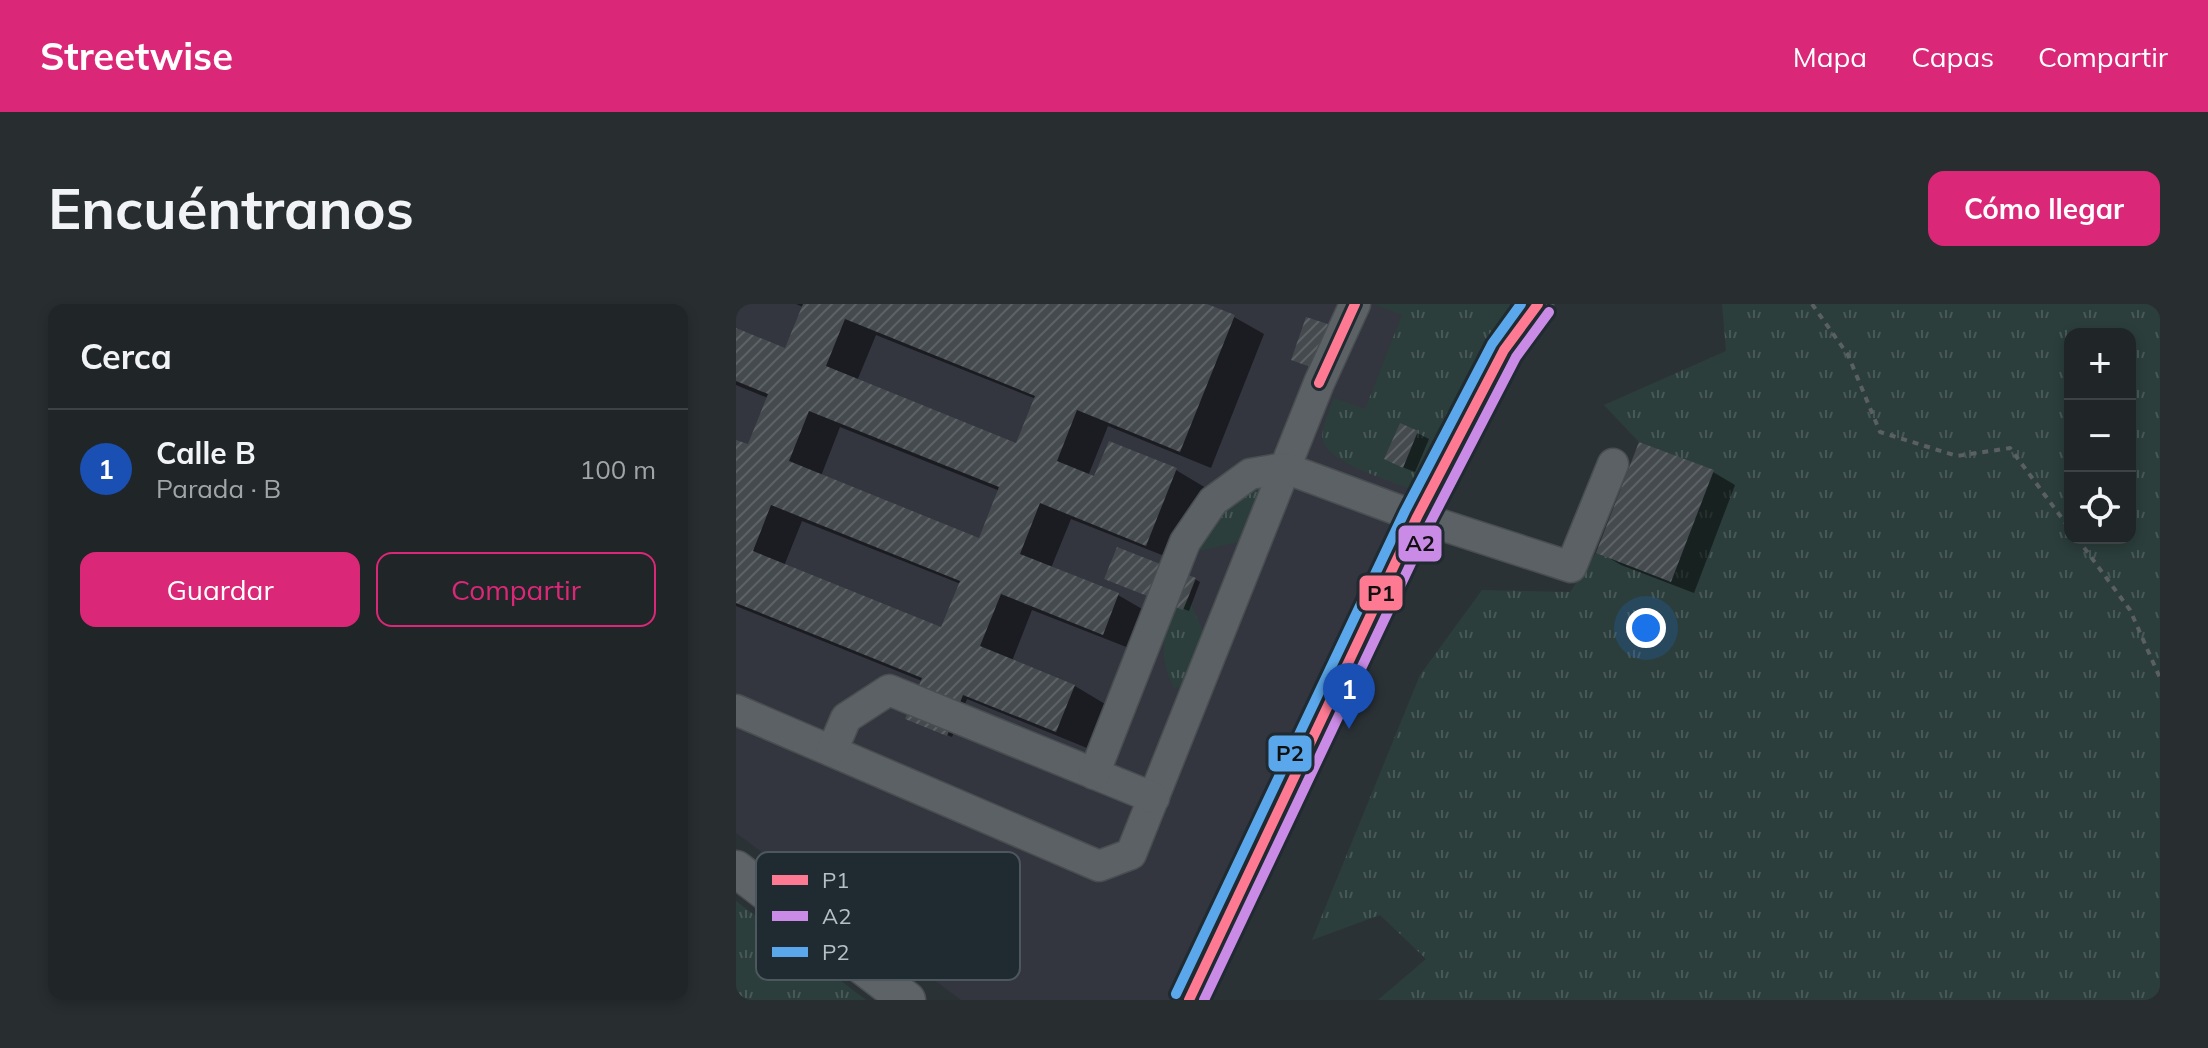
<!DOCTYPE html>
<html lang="es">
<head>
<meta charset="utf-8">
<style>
	body { margin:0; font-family:Mulish,sans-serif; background:#282e30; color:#f1f3f6 }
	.controls { position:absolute; right:24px; top:24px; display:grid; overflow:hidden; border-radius:16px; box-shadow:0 4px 12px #0003 }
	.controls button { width:72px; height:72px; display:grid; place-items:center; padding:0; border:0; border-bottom:2px solid #3d4345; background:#202628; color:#f1f3f6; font:40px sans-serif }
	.you { position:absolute; left:910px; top:324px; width:28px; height:28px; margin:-20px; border:6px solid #fff; border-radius:50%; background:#1a73e8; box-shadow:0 0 0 12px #1a73e833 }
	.badge { display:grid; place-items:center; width:52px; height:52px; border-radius:50%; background:#db2777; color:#fff; font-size:26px; font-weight:700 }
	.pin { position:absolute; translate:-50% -66px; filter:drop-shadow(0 2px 4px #0008) }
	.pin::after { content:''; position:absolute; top:42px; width:28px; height:24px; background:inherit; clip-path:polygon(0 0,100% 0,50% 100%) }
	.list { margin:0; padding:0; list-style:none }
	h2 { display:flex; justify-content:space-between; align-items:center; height:104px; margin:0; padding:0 32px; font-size:34px }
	h2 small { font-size:26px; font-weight:400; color:#a2a5a8 }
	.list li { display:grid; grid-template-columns:52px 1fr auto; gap:24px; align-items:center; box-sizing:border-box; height:120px; padding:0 32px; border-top:2px solid #3d4345 }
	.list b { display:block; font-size:30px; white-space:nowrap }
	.list p { margin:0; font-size:26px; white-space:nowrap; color:#a2a5a8 }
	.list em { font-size:26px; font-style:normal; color:#a2a5a8 }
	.actions { display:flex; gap:16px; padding:24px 32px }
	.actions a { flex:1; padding:18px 0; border:2px solid #db2777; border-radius:16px; text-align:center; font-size:28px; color:#db2777 }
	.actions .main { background:#db2777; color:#fff }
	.icon { flex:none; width:44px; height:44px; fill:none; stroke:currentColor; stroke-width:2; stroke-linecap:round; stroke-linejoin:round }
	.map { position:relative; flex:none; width:1424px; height:696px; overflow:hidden; border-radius:16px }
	header { display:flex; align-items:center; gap:48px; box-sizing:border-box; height:112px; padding:0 40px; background:#db2777; color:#fff }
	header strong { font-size:38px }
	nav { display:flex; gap:44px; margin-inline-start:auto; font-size:28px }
	.intro { display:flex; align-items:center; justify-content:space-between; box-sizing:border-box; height:192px; padding:0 48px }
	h1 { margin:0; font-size:56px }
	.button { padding:20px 36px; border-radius:16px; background:#db2777; color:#fff; font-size:28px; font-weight:700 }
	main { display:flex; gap:48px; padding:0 48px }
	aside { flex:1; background:#202628; border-radius:16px; box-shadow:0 4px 12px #0003 }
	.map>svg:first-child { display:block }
	.medical { fill:#33353f }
	.grass { fill:url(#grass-tufts); fill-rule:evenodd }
	.shadow { fill:#0007; fill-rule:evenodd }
	.building { fill:url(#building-hatch); fill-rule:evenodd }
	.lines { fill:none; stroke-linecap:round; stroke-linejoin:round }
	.minor-casing { stroke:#494e51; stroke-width:33 }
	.major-casing { stroke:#494f53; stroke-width:39 }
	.path { stroke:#595f62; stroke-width:4; stroke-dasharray:6 6; stroke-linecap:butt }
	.minor { stroke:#5b6165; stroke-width:30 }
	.major { stroke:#5d6366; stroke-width:36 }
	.bus-1-casing { stroke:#1f2a31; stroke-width:16 }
	.bus-2-casing { stroke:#1f2a31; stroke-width:16 }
	.bus-3-casing { stroke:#1f2a31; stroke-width:16 }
	.bus-1 { stroke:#fe7a93; stroke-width:10 }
	.bus-2 { stroke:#ca8be6; stroke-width:10 }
	.bus-3 { stroke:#5aa8eb; stroke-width:10 }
	.key { fill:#1f2a31; stroke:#4c575e; stroke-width:2 }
	.key-label { font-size:22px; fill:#b5c0c7 }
	.line-badge { stroke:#1f2a31; stroke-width:3 }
	.pale-badge-label { font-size:22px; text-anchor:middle; font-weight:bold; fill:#111 }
</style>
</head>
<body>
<header>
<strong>Streetwise</strong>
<nav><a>Mapa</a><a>Capas</a><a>Compartir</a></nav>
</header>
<div class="intro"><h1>Encuéntranos</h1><a class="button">Cómo llegar</a></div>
<main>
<aside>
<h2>Cerca<small></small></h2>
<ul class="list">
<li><span class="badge" style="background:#1a4fb4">1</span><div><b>Calle B</b><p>Parada · B</p></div><em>100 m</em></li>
</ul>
<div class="actions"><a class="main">Guardar</a><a>Compartir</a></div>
</aside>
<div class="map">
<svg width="1424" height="696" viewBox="0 0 1424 696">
	<defs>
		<pattern id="grass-tufts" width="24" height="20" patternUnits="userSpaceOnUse" patternTransform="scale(2)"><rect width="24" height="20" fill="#2b3e3b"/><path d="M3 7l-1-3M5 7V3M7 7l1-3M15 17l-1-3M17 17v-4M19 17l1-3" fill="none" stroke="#485856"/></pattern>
		<pattern id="building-hatch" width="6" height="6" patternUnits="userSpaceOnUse" patternTransform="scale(2)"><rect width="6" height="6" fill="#444a4e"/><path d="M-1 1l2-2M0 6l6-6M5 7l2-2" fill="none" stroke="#5d6266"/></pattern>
	</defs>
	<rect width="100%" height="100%" fill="#2b3236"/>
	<path class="medical" d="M0 0H763L435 696H225L0 529Z"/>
	<g class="grass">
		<path d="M638 0H774L769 23 691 180 676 185C656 178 592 158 587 137 584 124 594 105 598 94L629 105 666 11Z"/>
		<path d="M986 0H1424V696H642L690 655 644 611 576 636 684 371 746 286 834 288 860 249 977 166 903 138 868 101 990 47ZM1334 30H1394V234H1334Z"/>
		<path d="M517 179 523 185 502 238 454 249 470 218Z"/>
		<path d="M452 294 468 329 450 381 438 384C423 357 426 330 436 301Z"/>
		<path d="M0 597 130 696H0Z"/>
	</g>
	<g class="shadow">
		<path d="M60 0H466L498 13 528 30 475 164 372 122 352 172 360 175 374 140 440 166 470 184 441 257 335 215 315 264 382 291 413 309 398 346 296 306 276 357 339 382 369 400 351 444 231 395 216 433 176 417 186 377 0 302V138L13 143 32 94 0 81V26L50 46 67 3ZM140 31 300 95 281 142 121 77ZM104 123 264 187 244 236 85 172ZM66 217 225 280 206 326 48 262Z"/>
		<path d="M665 121 693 135 679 168 661 161Z"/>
		<path d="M977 168 999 181 958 289 885 261 863 248Z"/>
		<path d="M459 275 464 278 453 307 376 277Z"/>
	</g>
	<g class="building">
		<path d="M67 0H471L499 11 444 148 341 106 321 157 358 172 373 137 441 164 410 242 304 199 284 250 383 289 367 331 265 290 244 342 339 381 320 428 227 391 211 432 169 415 186 374 0 299V136L12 140 32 90 0 77V24L49 44ZM109 15 299 92 280 139 90 62ZM73 107 263 183 243 234 53 157ZM35 201 224 277 205 323 17 247Z"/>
		<path d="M570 13 595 21 580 65 555 56Z"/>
		<path d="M664 119 682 127 667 164 648 155Z"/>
		<path d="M903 138 978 166 935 278 860 249Z"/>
		<path d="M381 243 460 274 447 306 368 275Z"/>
	</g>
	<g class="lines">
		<defs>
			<g id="minor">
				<path d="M0 406 363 562 395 550 583 79 619 0"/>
				<path d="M96 447 110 414 153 386 418 494"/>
				<path d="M358 470 449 238 477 197 514 170 549 164 681 213 835 263 877 160"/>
				<path d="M453 696 681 213 768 46 802 0"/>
			</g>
			<path id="major" d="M0 565 171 696"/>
		</defs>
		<use href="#minor" class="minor-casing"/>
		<use href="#major" class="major-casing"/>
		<g class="path">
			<path d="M1076 0 1112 51 1144 128 1221 152 1274 144 1334 225"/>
			<path d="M1341 234 1394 306 1424 374"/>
		</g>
		<use href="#minor" class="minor"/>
		<use href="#major" class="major"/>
		<defs>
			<g id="bus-1">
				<path d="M583 79 619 0"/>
				<path d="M453 696 681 213 768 46 802 0"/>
			</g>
			<path id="bus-2" d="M468 696 694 219 780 53 813 8"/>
			<path id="bus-3" d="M440 690 669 207 756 40 785 0"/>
		</defs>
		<use href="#bus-1" class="bus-1-casing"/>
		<use href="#bus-2" class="bus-2-casing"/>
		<use href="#bus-3" class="bus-3-casing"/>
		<use href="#bus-1" class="bus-1"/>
		<use href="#bus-2" class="bus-2"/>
		<use href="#bus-3" class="bus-3"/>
	</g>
	<rect x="20" y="548" width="264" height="128" rx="12" class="key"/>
	<rect x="36" y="571" width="36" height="10" fill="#fe7a93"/>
	<rect x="36" y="607" width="36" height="10" fill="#ca8be6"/>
	<rect x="36" y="643" width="36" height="10" fill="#5aa8eb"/>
	<g class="key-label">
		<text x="86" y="584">P1</text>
		<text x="86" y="620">A2</text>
		<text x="86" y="656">P2</text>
	</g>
	<g class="line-badge">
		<rect x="661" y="220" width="46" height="39" rx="8" fill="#ca8be6"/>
		<rect x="622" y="270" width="46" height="38" rx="8" fill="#fe7a93"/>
		<rect x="531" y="430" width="46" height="39" rx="8" fill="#5aa8eb"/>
	</g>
	<g class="pale-badge-label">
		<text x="684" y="247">A2</text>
		<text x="645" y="297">P1</text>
		<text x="554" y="457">P2</text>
	</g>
</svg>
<div class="controls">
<button>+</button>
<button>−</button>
<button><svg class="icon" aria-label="locate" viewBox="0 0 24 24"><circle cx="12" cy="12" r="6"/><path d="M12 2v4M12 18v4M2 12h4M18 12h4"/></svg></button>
</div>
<div class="you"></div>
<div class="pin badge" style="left:613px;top:425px;background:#1a4fb4">1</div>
</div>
</main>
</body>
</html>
